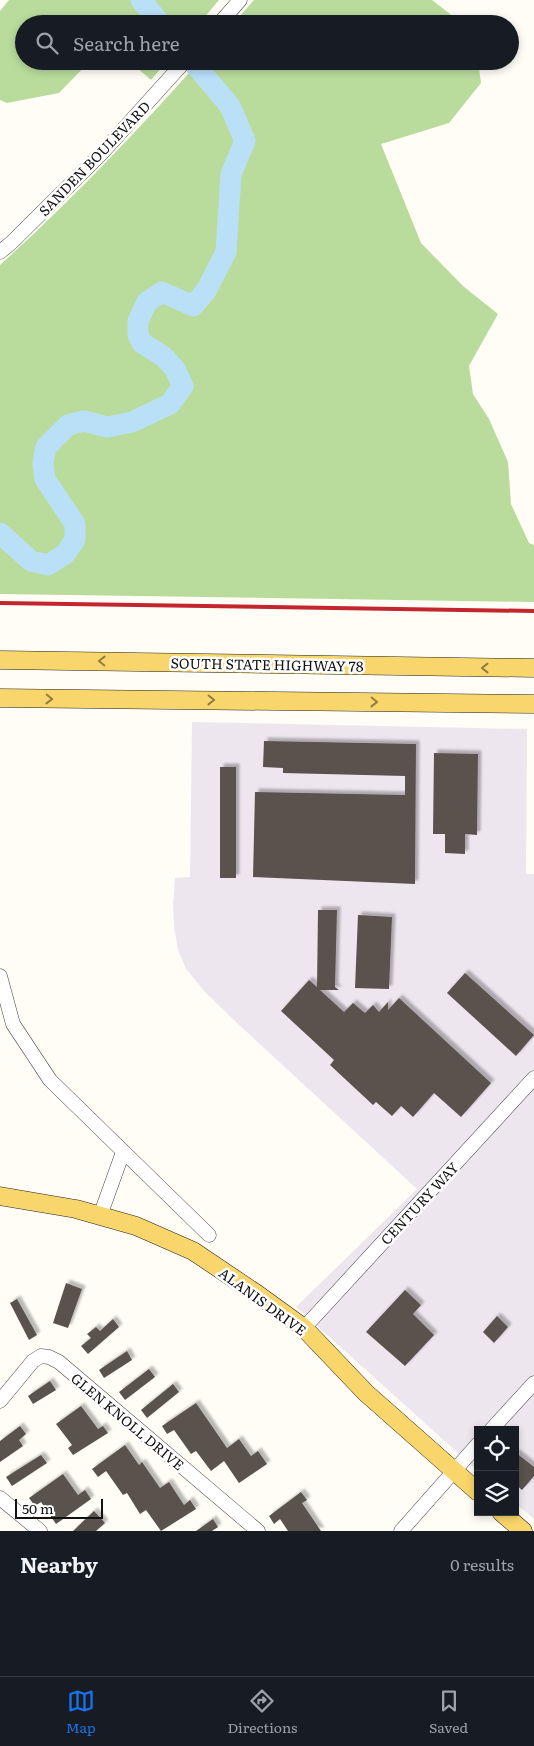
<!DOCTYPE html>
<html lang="en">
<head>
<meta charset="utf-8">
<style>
	body { margin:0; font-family:Literata,serif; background:#242831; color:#f1f3f6 }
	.controls { position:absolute; right:15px; bottom:15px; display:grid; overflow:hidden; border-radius:0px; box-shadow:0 2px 8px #0003 }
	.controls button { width:45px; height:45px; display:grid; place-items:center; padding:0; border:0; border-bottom:1px solid #363941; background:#171b24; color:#f1f3f6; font:25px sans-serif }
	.scale { position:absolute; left:15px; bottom:12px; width:88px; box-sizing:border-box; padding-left:5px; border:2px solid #111; border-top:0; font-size:14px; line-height:18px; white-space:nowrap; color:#111; -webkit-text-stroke:4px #fff; paint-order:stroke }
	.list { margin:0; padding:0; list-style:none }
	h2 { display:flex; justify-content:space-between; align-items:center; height:65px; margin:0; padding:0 20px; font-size:21px }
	h2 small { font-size:16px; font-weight:400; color:#9ea1a6 }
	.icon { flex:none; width:28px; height:28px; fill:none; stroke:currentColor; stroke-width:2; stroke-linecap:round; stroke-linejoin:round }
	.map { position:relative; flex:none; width:534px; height:1531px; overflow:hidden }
	.search { position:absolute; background:#171b24; box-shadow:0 2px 8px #0003; left:15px; right:15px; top:15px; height:55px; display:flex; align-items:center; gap:12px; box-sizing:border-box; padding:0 18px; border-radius:28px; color:#9ea1a6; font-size:19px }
	.sheet { height:145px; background:#171b24 }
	nav { display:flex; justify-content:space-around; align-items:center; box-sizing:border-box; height:70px; border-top:1px solid #363941; background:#171b24; font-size:14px; color:#9ea1a6 }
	nav a { display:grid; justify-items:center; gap:2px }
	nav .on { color:#1a73e8 }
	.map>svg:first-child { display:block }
	.industrial { fill:#eee6ef }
	.forest { fill:#b9dc9c }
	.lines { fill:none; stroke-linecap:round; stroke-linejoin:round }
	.river { stroke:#b9e0f7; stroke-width:21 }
	.building { fill:#5a524d; filter:url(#shadow) }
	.minor-casing { stroke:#444; stroke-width:15 }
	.major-casing { stroke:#222; stroke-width:19 }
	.minor { stroke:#fff; stroke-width:14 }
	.major { stroke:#f9d66b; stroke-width:18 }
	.rail { stroke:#c4262e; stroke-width:4 }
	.oneway { stroke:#917d42 }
	.labels { text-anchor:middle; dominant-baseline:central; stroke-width:5; stroke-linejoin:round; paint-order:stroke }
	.street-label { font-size:14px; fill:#111; stroke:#fff }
</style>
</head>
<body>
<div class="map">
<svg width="534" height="1531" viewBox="0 0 534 1531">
	<defs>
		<filter id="shadow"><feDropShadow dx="3.5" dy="-3.5" stdDeviation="1" flood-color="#0004"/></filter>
	</defs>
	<rect width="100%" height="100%" fill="#fffdf5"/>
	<path class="industrial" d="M192 722 527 729 526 874H534V1519L515 1503V1430H478V1471L296 1307 417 1189 237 1023 205 992 186 969 178 950 174 927 173 903 175 878 190 877Z"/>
	<g class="forest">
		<path d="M9 0H219L199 24H24V61H90L59 93 7 103 0 100V11Z"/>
		<path d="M254 0H432L463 24H233Z"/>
		<path d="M129 61H167L151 80Z"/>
		<path d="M200 61H478L481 83 449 123 381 144 421 243 463 286 498 314 469 366 473 394 489 419 508 462 511 504 529 543 534 545V602L0 594V265C71 201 136 132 200 61Z"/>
	</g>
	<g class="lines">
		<g class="river">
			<path d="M141 0 161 24"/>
			<path d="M0 533 31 561 48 565 65 554 75 540V524L45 479 43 463 46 447 68 425 84 421 107 427 132 422 170 404 183 386 175 369 163 356 142 343 138 335V321L147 302 162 292 193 306 206 291 226 252 231 174 245 141 230 106 192 61"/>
		</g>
	</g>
	<g class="building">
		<path d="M264 741 416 744 415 884 253 877 255 792 405 795V776L283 773V768L263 767Z"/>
		<path d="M434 753 478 754 477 835 465 834V854L445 853V834H433Z"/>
		<rect x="220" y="767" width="16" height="111"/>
		<path d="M318 910H337L335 987 339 990H320L344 1012 353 1003 365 1013 373 1005 379 1012 388 1002V1010L399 998 491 1083 461 1117 434 1093 413 1117 401 1106 392 1116 376 1102 373 1105 330 1065 334 1060 281 1011 309 980 317 987Z"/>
		<path d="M358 915 392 917 389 989 355 988Z"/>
		<path d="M465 973 534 1035 516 1056 447 993Z"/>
		<path d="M66 1283 82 1289 68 1328 53 1323Z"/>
		<path d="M405 1290 421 1305 413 1314 434 1335 405 1366 366 1332Z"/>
		<path d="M17 1299 37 1335 29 1340 10 1303Z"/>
		<path d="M497 1316 508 1327 494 1343 483 1332Z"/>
		<path d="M113 1319 119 1327 88 1354 81 1346 91 1338 87 1334 96 1327 100 1331Z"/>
		<path d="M127 1351 132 1360 104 1378 99 1370Z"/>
		<path d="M149 1369 155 1377 125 1400 119 1392Z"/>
		<path d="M50 1381 56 1390 33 1404 28 1396Z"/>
		<path d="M173 1384 179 1392 147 1418 141 1410Z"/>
		<path d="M196 1403 227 1448 239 1439 251 1456 258 1451 267 1464 239 1483 224 1461 211 1471 196 1451 191 1454 174 1430 167 1434 162 1426Z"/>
		<path d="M81 1406 98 1429 103 1426 108 1433 73 1455 68 1448 72 1445 56 1424Z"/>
		<path d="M20 1426 26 1434 19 1440 23 1446 0 1462V1441Z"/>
		<path d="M125 1445 139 1465 142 1462 160 1488 169 1482 184 1505 190 1500 196 1509 161 1531 146 1510 140 1514 127 1493 123 1495 106 1471 98 1477 92 1469Z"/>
		<path d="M515 1452 534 1467V1476L522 1490 515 1484Z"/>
		<path d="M41 1455 47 1463 12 1486 6 1477Z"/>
		<path d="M63 1474 78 1495 85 1490 91 1499 56 1524 41 1502 35 1506 29 1498Z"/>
		<path d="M301 1492 307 1500 302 1503 321 1531H288L280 1519 274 1524 269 1516Z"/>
		<path d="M94 1511 105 1523 96 1531H73Z"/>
		<path d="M213 1519 218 1527 212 1531H196Z"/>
	</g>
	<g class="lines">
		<defs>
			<g id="minor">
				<path d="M219 24 240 0"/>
				<path d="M0 252 11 243 101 154 185 61"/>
				<path d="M0 976 13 1024 50 1080 209 1235"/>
				<path d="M100 1216 123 1152"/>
				<path d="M304 1328 534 1078"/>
				<path d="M0 1401 33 1361 41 1356 49 1357 59 1362 258 1531"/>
				<path d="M491 1430 534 1383"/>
				<path d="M0 1498 40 1531"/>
				<path d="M401 1531 478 1444"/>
			</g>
			<g id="major">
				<path d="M0 660 534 668"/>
				<path d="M0 698 534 704"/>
				<path d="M0 1196 76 1209 136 1226 193 1251 257 1294 304 1328 366 1393 478 1492"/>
				<path d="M501 1512 523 1531"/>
			</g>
		</defs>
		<use href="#minor" class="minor-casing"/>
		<use href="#major" class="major-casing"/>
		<use href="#minor" class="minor"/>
		<use href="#major" class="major"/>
		<path class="rail" d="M0 603 534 611"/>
	</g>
	<defs><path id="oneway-chevron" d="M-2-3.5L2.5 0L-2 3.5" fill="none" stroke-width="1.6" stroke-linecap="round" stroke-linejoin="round" transform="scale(1.25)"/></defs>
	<g class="oneway">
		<use href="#oneway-chevron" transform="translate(102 661) rotate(-179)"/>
		<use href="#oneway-chevron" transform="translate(485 668) rotate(-180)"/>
		<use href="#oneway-chevron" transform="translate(49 699) rotate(1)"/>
		<use href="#oneway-chevron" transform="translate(211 700) rotate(1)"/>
		<use href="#oneway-chevron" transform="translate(374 702) rotate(1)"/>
	</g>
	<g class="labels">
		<g class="street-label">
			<text transform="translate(94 158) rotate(-46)">SANDEN BOULEVARD</text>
			<text transform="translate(267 664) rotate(1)">SOUTH STATE HIGHWAY 78</text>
			<text transform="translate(419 1203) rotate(-47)">CENTURY WAY</text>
			<text transform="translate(263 1301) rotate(36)">ALANIS DRIVE</text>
			<text transform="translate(128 1421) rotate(40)">GLEN KNOLL DRIVE</text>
		</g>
	</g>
</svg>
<div class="controls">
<button><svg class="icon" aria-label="locate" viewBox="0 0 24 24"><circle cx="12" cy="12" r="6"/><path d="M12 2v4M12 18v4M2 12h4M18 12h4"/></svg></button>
<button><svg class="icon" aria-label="layers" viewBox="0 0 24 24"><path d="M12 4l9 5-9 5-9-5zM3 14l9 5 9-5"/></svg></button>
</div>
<div class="scale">50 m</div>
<div class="search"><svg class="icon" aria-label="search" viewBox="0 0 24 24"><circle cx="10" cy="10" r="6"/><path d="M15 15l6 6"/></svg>Search here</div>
</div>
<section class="sheet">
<h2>Nearby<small>0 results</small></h2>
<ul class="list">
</ul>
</section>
<nav>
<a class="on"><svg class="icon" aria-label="map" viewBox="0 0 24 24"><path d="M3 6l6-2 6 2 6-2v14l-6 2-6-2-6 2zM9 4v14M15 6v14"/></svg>Map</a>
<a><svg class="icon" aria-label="directions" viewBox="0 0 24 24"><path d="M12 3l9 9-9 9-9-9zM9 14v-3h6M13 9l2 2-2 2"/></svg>Directions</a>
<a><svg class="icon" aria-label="saved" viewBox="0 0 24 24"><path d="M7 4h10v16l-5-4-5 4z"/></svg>Saved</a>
</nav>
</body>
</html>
